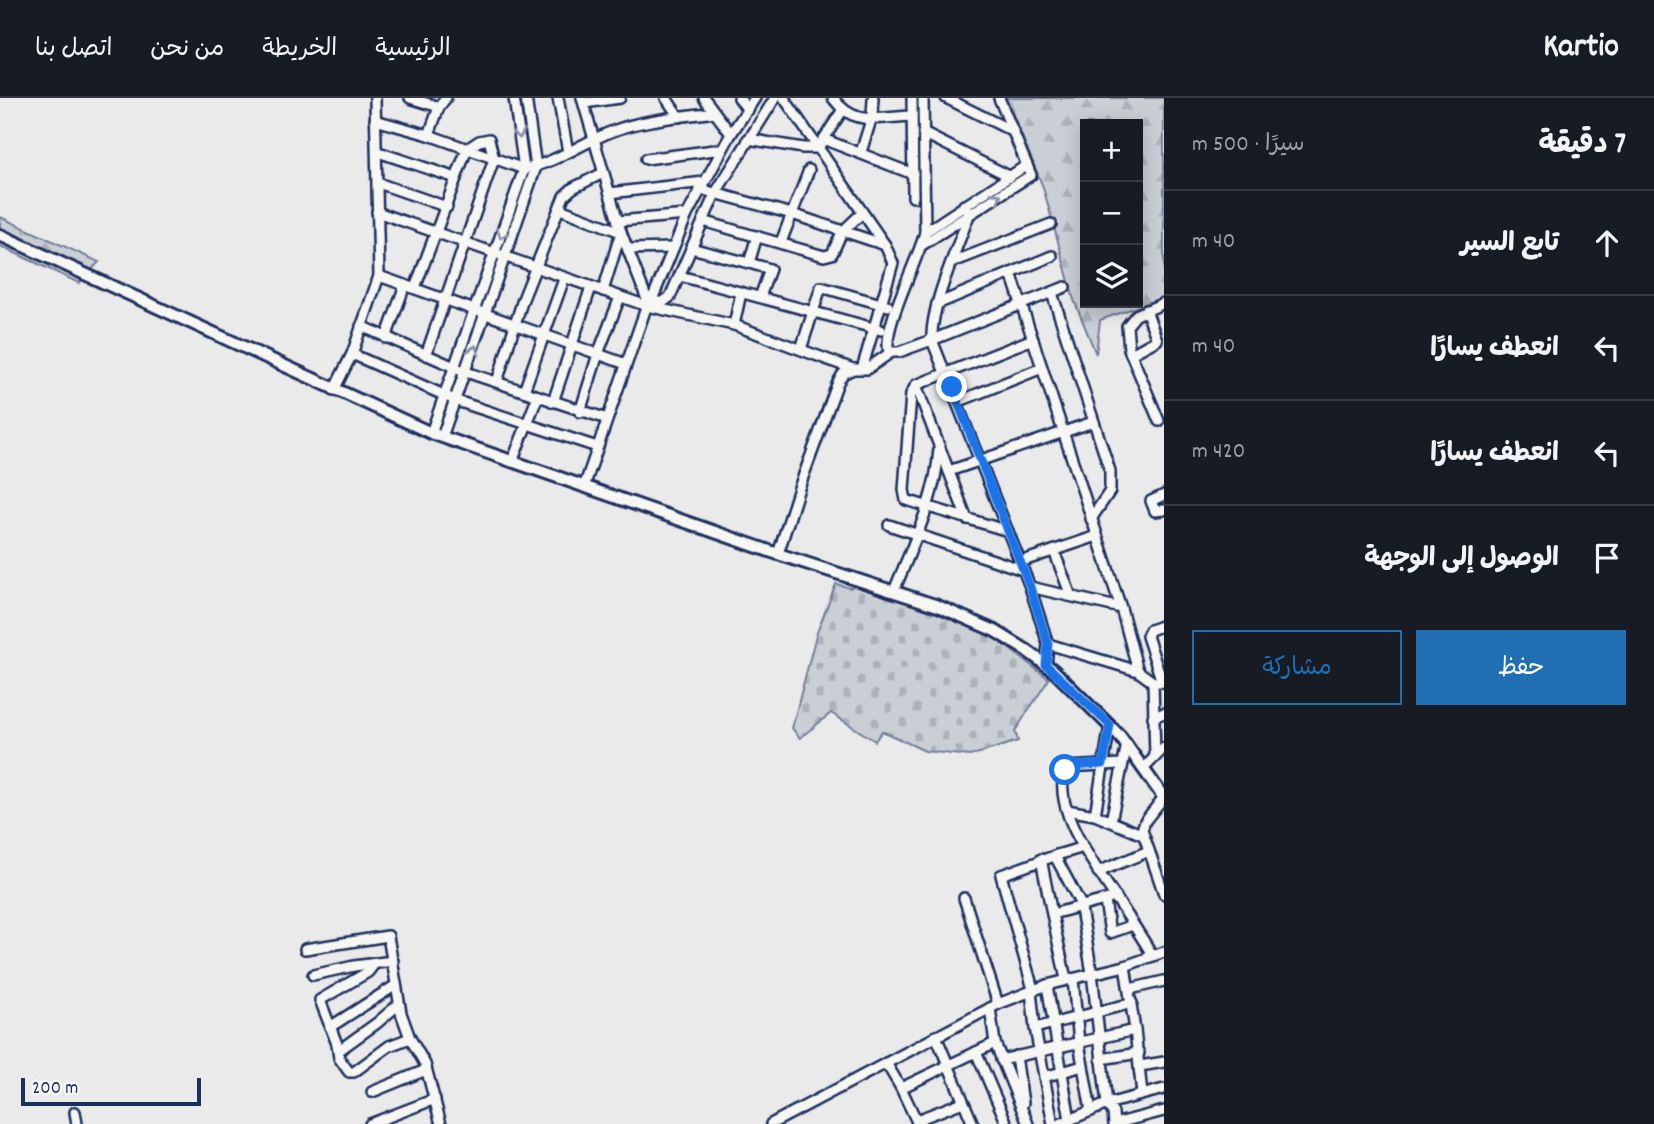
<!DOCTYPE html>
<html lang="ar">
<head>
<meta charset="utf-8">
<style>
	body { margin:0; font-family:Dekko,"Playpen Sans Arabic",sans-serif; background:#20242c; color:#f1f3f6; direction:rtl }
	.controls { position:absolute; right:21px; top:21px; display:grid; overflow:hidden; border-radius:0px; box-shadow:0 4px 18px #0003 }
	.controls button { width:63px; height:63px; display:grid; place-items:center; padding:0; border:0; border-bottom:2px solid #363941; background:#171b24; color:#f1f3f6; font:35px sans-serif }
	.scale { position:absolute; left:21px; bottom:18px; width:180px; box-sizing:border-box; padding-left:7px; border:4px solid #1b2f5e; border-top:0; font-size:19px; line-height:24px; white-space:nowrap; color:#1b2f5e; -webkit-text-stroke:5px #f6f6f2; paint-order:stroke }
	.stop { position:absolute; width:21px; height:21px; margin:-16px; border:5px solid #1a73e8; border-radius:50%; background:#fff }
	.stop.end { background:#1a73e8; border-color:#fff; box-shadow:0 2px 7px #0008 }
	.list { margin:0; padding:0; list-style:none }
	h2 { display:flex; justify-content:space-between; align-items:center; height:91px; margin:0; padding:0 28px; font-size:30px }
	h2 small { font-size:23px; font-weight:400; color:#9ea1a6 }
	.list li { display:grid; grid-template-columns:46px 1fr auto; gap:21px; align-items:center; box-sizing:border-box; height:105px; padding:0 28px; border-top:2px solid #363941 }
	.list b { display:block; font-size:26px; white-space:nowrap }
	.list em { font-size:23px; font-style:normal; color:#9ea1a6 }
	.actions { display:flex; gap:14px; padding:21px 28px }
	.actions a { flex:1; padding:16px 0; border:2px solid #1f6fb2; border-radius:0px; text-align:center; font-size:24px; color:#1f6fb2 }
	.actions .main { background:#1f6fb2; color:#fff }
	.icon { flex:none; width:38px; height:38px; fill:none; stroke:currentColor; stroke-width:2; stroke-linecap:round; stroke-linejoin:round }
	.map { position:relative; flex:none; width:1164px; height:1026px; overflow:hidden; direction:ltr }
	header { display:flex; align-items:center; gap:42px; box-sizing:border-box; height:98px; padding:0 35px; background:#171b24; border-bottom:2px solid #363941 }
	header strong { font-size:33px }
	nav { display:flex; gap:38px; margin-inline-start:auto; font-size:24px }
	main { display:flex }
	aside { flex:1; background:#171b24 }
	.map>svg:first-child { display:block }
	.forest { fill:url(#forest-firs); stroke:#727e9a; stroke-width:2; fill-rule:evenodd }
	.cemetery { fill:url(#cemetery-stones); stroke:#727e9a; stroke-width:2 }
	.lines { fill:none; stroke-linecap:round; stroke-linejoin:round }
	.minor-casing { stroke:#1b2f5e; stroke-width:14 }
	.major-casing { stroke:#1b2f5e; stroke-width:16 }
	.minor { stroke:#f6f6f2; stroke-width:9 }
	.major { stroke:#f6f6f2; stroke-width:10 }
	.oneway { stroke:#8892a8 }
	.route { stroke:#1a73e8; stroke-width:9 }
</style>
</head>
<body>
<header>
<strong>Kartio</strong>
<nav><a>الرئيسية</a><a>الخريطة</a><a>من نحن</a><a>اتصل بنا</a></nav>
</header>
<main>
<aside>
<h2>7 دقيقة<small>سيرًا · 500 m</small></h2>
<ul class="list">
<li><svg class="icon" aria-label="ahead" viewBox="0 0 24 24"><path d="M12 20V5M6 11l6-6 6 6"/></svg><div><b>تابع السير</b></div><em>40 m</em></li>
<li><svg class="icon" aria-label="left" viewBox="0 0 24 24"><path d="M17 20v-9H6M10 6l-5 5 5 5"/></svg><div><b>انعطف يسارًا</b></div><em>40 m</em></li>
<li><svg class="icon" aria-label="left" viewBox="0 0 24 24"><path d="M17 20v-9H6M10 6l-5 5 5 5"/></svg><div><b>انعطف يسارًا</b></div><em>420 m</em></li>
<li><svg class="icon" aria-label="arrive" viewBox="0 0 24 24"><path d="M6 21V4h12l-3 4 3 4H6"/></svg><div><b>الوصول إلى الوجهة</b></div></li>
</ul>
<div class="actions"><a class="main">حفظ</a><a>مشاركة</a></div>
</aside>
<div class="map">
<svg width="1164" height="1026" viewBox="0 0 1164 1026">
	<defs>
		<pattern id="forest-firs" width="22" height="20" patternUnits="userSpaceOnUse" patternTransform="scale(1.75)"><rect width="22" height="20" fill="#caced5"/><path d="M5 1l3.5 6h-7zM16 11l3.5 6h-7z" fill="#adb1b9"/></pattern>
		<pattern id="cemetery-stones" width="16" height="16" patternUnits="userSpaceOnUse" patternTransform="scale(1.75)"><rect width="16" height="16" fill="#caced5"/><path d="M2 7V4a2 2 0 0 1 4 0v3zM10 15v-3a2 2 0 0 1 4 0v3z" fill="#adb1b9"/></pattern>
	</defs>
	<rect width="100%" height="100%" fill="#e9eae9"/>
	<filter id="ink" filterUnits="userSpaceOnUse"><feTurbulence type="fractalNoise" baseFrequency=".0143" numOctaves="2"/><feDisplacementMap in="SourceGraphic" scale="14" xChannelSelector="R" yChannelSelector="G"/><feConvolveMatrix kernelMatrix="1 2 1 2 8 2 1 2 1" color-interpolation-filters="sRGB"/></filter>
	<g filter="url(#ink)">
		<g class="forest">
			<path d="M1006 0H1164V199L1100 222 1096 256 1074 202 1043 89ZM1085 26H1138V205H1085Z"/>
			<path d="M0 119 99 164 79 185 0 148Z"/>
		</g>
		<path class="cemetery" d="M836 486 850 490 856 486 949 519 994 539 1049 581 1015 633 1018 643 970 658 925 653 882 633 875 643 831 615 800 640 792 630 816 537Z"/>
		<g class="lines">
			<defs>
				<g id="minor">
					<path d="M410 0 439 9"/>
					<path d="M558 0 568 54"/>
					<path d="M582 0 621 134 648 204"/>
					<path d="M666 0 679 19"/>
					<path d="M704 0 731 36"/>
					<path d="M739 0 748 12"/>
					<path d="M784 0 885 147 893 165 862 271"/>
					<path d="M833 0C855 30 878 19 912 18"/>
					<path d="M912 0 913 99"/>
					<path d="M923 0 925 134C919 161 881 231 889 254H899L932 242 1065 189"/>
					<path d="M946 0 1014 34"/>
					<path d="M584 5 620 0"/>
					<path d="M375 22 429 37 524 71C556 65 583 44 613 33 645 21 681 19 714 14"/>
					<path d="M923 35 1009 78"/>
					<path d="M429 37 439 9 446 0"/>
					<path d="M748 41 803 50H818L842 13"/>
					<path d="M823 41 913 76"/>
					<path d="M378 54 456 80"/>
					<path d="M861 54 872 19 873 0"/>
					<path d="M646 61 722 51"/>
					<path d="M378 85 447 109"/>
					<path d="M700 91 792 116 885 147"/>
					<path d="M610 95 704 84"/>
					<path d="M964 107 969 117C957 151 930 209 932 242L1030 489 1048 546 1046 567"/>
					<path d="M560 111 621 134 603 193"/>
					<path d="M377 114 647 208 734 227 853 271H867L890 255"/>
					<path d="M618 123 687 117"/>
					<path d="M703 123 824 158 832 156 842 134 862 115"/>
					<path d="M925 134 1027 67"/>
					<path d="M781 144 809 72"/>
					<path d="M922 147 1031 77 999 0"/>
					<path d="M691 150 749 165 757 138"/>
					<path d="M628 151 673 150"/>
					<path d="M953 164 1051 126"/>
					<path d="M749 165 770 171 760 199"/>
					<path d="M1011 175 1121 510 1138 573"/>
					<path d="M379 178 626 266"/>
					<path d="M680 178 881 232"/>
					<path d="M415 190 467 51 479 43 489 41 494 61 426 257"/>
					<path d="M1052 195 1110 373V393L1091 421"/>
					<path d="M648 204H663L670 199 715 96 775 0"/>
					<path d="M937 206 1052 158"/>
					<path d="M734 227 741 195"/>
					<path d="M361 228 466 274 607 321"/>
					<path d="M386 240 405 187"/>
					<path d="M801 251 821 189 888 208"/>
					<path d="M352 256 457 303 597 349"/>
					<path d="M1131 256 1157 242 1146 212"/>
					<path d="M497 284 523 201 564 98 573 90 603 75"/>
					<path d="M916 287 967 421"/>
					<path d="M334 292 352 256 379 178 375 0"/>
					<path d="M524 293 564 181"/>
					<path d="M553 304 591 189"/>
					<path d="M957 304 1042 270"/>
					<path d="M580 314 598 256 620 199"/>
					<path d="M1159 323 1129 251 1127 228 1136 217 1164 205"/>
					<path d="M431 335 524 71 514 0"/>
					<path d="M442 339 536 69 526 0"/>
					<path d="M512 364 538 298"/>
					<path d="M949 373 1093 324"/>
					<path d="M584 389 648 204 654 197 687 117 731 36 755 0"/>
					<path d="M1164 397 1151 403 1155 413 1164 412"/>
					<path d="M889 427 1023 472"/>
					<path d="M1008 433 906 402 904 392 911 296 916 287 1033 241"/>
					<path d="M1054 453 1071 498"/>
					<path d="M778 456 799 390 838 284 843 276 853 271"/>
					<path d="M1020 464 1097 438"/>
					<path d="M1030 489 1121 510"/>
					<path d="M894 493C912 448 936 400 939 351"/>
					<path d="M1048 546 1138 573 1153 584H1164"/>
					<path d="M1153 584 1155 659"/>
					<path d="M1162 584 1147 538 1150 532 1164 527"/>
					<path d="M1153 619 1164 615"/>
					<path d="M1122 666 1066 669C1050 712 1096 768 1118 803 1130 821 1142 840 1153 858"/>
					<path d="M1144 670 1164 650"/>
					<path d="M1164 699 1145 723 1142 732 1164 796"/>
					<path d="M1067 712 1095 717 1143 737"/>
					<path d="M1095 717 1110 627"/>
					<path d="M1111 723 1127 646"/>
					<path d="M1084 749 1057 757 1056 760 1080 805 1092 875 1107 1006 1113 1015 1114 1026"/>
					<path d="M1041 761 1052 816"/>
					<path d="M1098 774 1149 753"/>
					<path d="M964 800 998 906"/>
					<path d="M1105 803 1110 835 1133 827"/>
					<path d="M305 851 388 838 401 915 410 940 425 966 441 1026"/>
					<path d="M375 865 368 874 320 902 337 946 339 960 349 974H354L389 948 410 940"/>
					<path d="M313 877 354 868 393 863"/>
					<path d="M1066 881 1052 816 1116 799"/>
					<path d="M1073 881 1079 945 1091 1013"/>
					<path d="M1047 887 1070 1022"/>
					<path d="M1033 891 1001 777 1057 757"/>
					<path d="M1130 891 1164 883"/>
					<path d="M1031 893 1035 930 1053 1026"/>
					<path d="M990 910 995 945 1028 1026"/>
					<path d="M330 929 396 887"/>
					<path d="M1035 930 1132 905"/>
					<path d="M1135 932 1142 996"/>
					<path d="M936 938 973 1026"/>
					<path d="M338 953 377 925 399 906"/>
					<path d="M976 954 1007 1026"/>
					<path d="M1016 958 1023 1005"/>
					<path d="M1101 961 1139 955"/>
					<path d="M1001 962 1135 932 1125 868"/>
					<path d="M886 965 901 990 918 1026"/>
					<path d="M1140 968 1164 964"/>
					<path d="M1044 979 1083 968"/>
					<path d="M901 990 995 945"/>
					<path d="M372 994 426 972"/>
					<path d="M75 1014 77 1026"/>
					<path d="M917 1022 963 1004"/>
					<path d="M370 1026 435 1001"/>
					<path d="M771 1026 998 906 1047 887 1125 868 1164 854"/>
					<path d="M1060 1026 1107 1006 1164 991"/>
					<path d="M1114 1026 1164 1013"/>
				</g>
				<path id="major" d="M0 137 431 335 778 456 938 508 995 533 1026 552 1053 572 1120 638 1164 700"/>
			</defs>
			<use href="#minor" class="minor-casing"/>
			<use href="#major" class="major-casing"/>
			<use href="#minor" class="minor"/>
			<use href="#major" class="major"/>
		</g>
		<defs><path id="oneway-chevron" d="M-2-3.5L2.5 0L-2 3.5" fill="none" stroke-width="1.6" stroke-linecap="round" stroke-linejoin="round" transform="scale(1.75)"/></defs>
		<g class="oneway">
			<use href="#oneway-chevron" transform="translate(519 36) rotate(81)"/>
			<use href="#oneway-chevron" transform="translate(997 99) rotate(-33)"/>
			<use href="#oneway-chevron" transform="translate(502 136) rotate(110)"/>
			<use href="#oneway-chevron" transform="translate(474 252) rotate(-72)"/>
		</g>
	</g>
	<g class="lines" filter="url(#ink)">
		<path class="route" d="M952 289 1030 489 1048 546 1046 567 1110 627 1103 666 1069 668 1065 672"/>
	</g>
</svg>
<div class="controls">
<button>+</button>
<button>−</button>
<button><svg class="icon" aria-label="layers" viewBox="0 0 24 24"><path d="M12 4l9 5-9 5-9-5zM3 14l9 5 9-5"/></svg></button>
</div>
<div class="scale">200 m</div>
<div class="stop" style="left:1065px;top:672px"></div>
<div class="stop end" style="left:952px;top:289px"></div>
</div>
</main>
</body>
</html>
